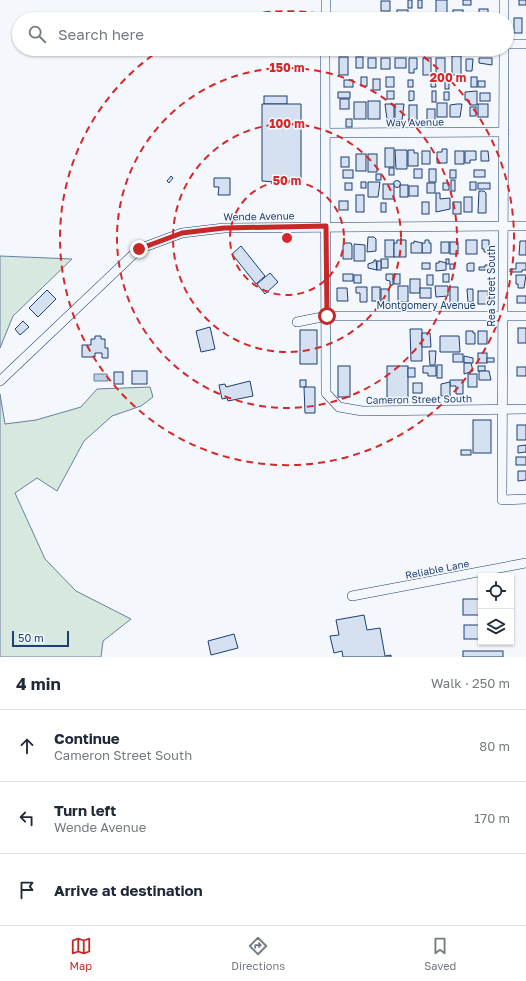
<!DOCTYPE html>
<html lang="en">
<head>
<meta charset="utf-8">
<style>
	body { margin:0; font-family:"Golos Text",sans-serif; background:#f2f2f3; color:#1f2937 }
	.controls { position:absolute; right:12px; bottom:12px; display:grid; overflow:hidden; border-radius:0px; box-shadow:0 1px 3px #0004 }
	.controls button { width:36px; height:36px; display:grid; place-items:center; padding:0; border:0; border-bottom:1px solid #e0e1e3; background:#fff; color:#1f2937; font:20px sans-serif }
	.scale { position:absolute; left:12px; bottom:10px; width:57px; box-sizing:border-box; padding-left:4px; border:2px solid #1d3f73; border-top:0; font-size:11px; line-height:14px; white-space:nowrap; color:#1d3f73; -webkit-text-stroke:3px #f4f7fb; paint-order:stroke }
	.stop { position:absolute; width:12px; height:12px; margin:-9px; border:3px solid #c62828; border-radius:50%; background:#fff }
	.stop.end { background:#c62828; border-color:#fff; box-shadow:0 1px 4px #0008 }
	.list { margin:0; padding:0; list-style:none }
	h2 { display:flex; justify-content:space-between; align-items:center; height:52px; margin:0; padding:0 16px; font-size:17px }
	h2 small { font-size:13px; font-weight:400; color:#747a83 }
	.list li { display:grid; grid-template-columns:26px 1fr auto; gap:12px; align-items:center; box-sizing:border-box; height:72px; padding:0 16px; border-top:1px solid #e0e1e3 }
	.list b { display:block; font-size:15px; white-space:nowrap }
	.list p { margin:0; font-size:13px; white-space:nowrap; color:#747a83 }
	.list em { font-size:13px; font-style:normal; color:#747a83 }
	.icon { flex:none; width:22px; height:22px; fill:none; stroke:currentColor; stroke-width:2; stroke-linecap:round; stroke-linejoin:round }
	.map { position:relative; flex:none; width:526px; height:657px; overflow:hidden }
	.search { position:absolute; background:#fff; box-shadow:0 1px 3px #0004; left:12px; right:12px; top:12px; height:44px; display:flex; align-items:center; gap:10px; box-sizing:border-box; padding:0 14px; border-radius:22px; color:#747a83; font-size:15px }
	.sheet { height:268px; background:#fff }
	nav { display:flex; justify-content:space-around; align-items:center; box-sizing:border-box; height:56px; border-top:1px solid #e0e1e3; background:#fff; font-size:11px; color:#747a83 }
	nav a { display:grid; justify-items:center; gap:2px }
	nav .on { color:#c62828 }
	.map>svg:first-child { display:block }
	.green { fill:#d7e8df; stroke:#687fa3 }
	.water { fill:#bed0e5; stroke:#687fa3 }
	.building { fill:#d5e0f0; stroke:#1d3f73 }
	.lines { fill:none; stroke-linecap:round; stroke-linejoin:round }
	.minor-casing { stroke:#1d3f73; stroke-width:10 }
	.minor { stroke:#f4f7fb; stroke-width:9 }
	.route { stroke:#c62828; stroke-width:5 }
	.ring { fill:none; stroke:#d62828; stroke-width:2; stroke-dasharray:7 5 }
	.labels { text-anchor:middle; dominant-baseline:central; stroke-width:3; stroke-linejoin:round; paint-order:stroke }
	.street-label { font-size:10px; fill:#1d3f73; stroke:#f4f7fb }
	.centre { fill:#d62828; stroke:#f4f7fb; stroke-width:2 }
	.ring-label { font-size:12px; text-anchor:middle; font-weight:bold; fill:#d62828; stroke:#f4f7fb; stroke-width:3; stroke-linejoin:round; paint-order:stroke }
</style>
</head>
<body>
<div class="map">
<svg width="526" height="657" viewBox="0 0 526 657">
	<rect width="100%" height="100%" fill="#f4f7fb"/>
	<g class="green">
		<path d="M0 256 72 259 13 316 0 348Z"/>
		<path d="M150 387 153 397 141 406 112 416 84 441 57 491 37 478 15 493 45 559 76 591 131 619 103 641 101 657H0V394L5 424 36 420 81 407 97 389Z"/>
	</g>
	<path class="water" d="M94 374H107L108 381H94Z"/>
	<g class="building">
		<rect x="408" y="0" width="4" height="8"/>
		<rect x="418" y="0" width="4" height="8"/>
		<rect x="436" y="0" width="11" height="15"/>
		<rect x="463" y="0" width="8" height="5"/>
		<rect x="519" y="0" width="7" height="5"/>
		<rect x="381" y="1" width="9" height="10"/>
		<rect x="479" y="9" width="9" height="10"/>
		<rect x="397" y="10" width="11" height="9"/>
		<rect x="453" y="10" width="10" height="9"/>
		<rect x="357" y="16" width="9" height="3"/>
		<rect x="411" y="17" width="11" height="2"/>
		<rect x="514" y="18" width="8" height="15"/>
		<rect x="452" y="56" width="9" height="19"/>
		<rect x="339" y="57" width="9" height="18"/>
		<rect x="356" y="57" width="7" height="11"/>
		<rect x="368" y="58" width="8" height="10"/>
		<rect x="381" y="58" width="9" height="11"/>
		<rect x="395" y="58" width="11" height="10"/>
		<path d="M409 58H417V69H414V73H409Z"/>
		<rect x="423" y="58" width="8" height="17"/>
		<rect x="436" y="58" width="9" height="16"/>
		<path d="M479 58H492V65L479 63Z"/>
		<path d="M466 59H473L472 71H466Z"/>
		<rect x="436" y="76" width="4" height="6"/>
		<rect x="361" y="77" width="6" height="9"/>
		<rect x="386" y="77" width="8" height="10"/>
		<rect x="471" y="77" width="6" height="10"/>
		<rect x="373" y="79" width="7" height="11"/>
		<rect x="344" y="80" width="9" height="7"/>
		<rect x="408" y="80" width="5" height="7"/>
		<path d="M431 80H435L436 87H431Z"/>
		<rect x="445" y="80" width="4" height="9"/>
		<rect x="478" y="81" width="7" height="6"/>
		<rect x="387" y="91" width="7" height="8"/>
		<path d="M409 91H414V100L409 101Z"/>
		<rect x="432" y="91" width="4" height="11"/>
		<path d="M477 91V105H470L469 100H465V92Z"/>
		<rect x="338" y="92" width="12" height="6"/>
		<rect x="444" y="92" width="5" height="8"/>
		<rect x="480" y="93" width="10" height="8"/>
		<rect x="264" y="96" width="23" height="8"/>
		<rect x="340" y="99" width="9" height="10"/>
		<rect x="368" y="101" width="12" height="18"/>
		<rect x="354" y="102" width="12" height="17"/>
		<rect x="437" y="103" width="10" height="14"/>
		<path d="M262 104H301V181H289V183L262 181Z"/>
		<path d="M385 104H394V119H387Z"/>
		<path d="M395 104H404L402 120H395Z"/>
		<path d="M457 104H462L460 117H450V105Z"/>
		<rect x="478" y="104" width="10" height="13"/>
		<rect x="409" y="105" width="8" height="18"/>
		<rect x="470" y="107" width="6" height="9"/>
		<rect x="427" y="109" width="8" height="14"/>
		<rect x="346" y="119" width="6" height="8"/>
		<rect x="385" y="148" width="9" height="19"/>
		<path d="M442 149H447V163H437V152H442Z"/>
		<path d="M395 150H407V169H396Z"/>
		<path d="M408 150H414V153H418V166H408Z"/>
		<rect x="422" y="151" width="8" height="13"/>
		<rect x="455" y="151" width="9" height="13"/>
		<path d="M465 151H476V160H470V163H465Z"/>
		<path d="M481 151H488L489 161H481Z"/>
		<rect x="356" y="154" width="10" height="17"/>
		<rect x="368" y="154" width="9" height="18"/>
		<rect x="341" y="157" width="8" height="10"/>
		<rect x="389" y="168" width="5" height="7"/>
		<rect x="414" y="169" width="8" height="9"/>
		<rect x="429" y="169" width="7" height="13"/>
		<rect x="343" y="170" width="10" height="8"/>
		<rect x="450" y="170" width="6" height="8"/>
		<rect x="474" y="170" width="11" height="7"/>
		<rect x="376" y="174" width="5" height="6"/>
		<path d="M171 176 173 178 169 183 167 181Z"/>
		<path d="M214 178H230V195H218L219 187H214Z"/>
		<rect x="451" y="180" width="4" height="11"/>
		<circle cx="397" cy="184" r="3.5"/>
		<rect x="361" y="182" width="5" height="6"/>
		<path d="M368 182H380L378 197H368Z"/>
		<rect x="470" y="182" width="6" height="8"/>
		<rect x="345" y="183" width="7" height="7"/>
		<rect x="427" y="183" width="8" height="10"/>
		<rect x="443" y="183" width="6" height="7"/>
		<rect x="478" y="183" width="12" height="6"/>
		<rect x="383" y="184" width="11" height="15"/>
		<rect x="400" y="185" width="8" height="12"/>
		<rect x="409" y="186" width="9" height="10"/>
		<path d="M479 191H484L486 193V213H478Z"/>
		<path d="M436 193H440V199L450 198V209L436 212Z"/>
		<rect x="356" y="195" width="8" height="17"/>
		<rect x="464" y="197" width="8" height="15"/>
		<rect x="339" y="201" width="9" height="9"/>
		<rect x="422" y="202" width="7" height="12"/>
		<rect x="453" y="202" width="8" height="12"/>
		<rect x="381" y="203" width="5" height="9"/>
		<path d="M368 237H374L376 239V251L367 252Z"/>
		<rect x="385" y="240" width="9" height="17"/>
		<path d="M397 240H406V257H394V243H397Z"/>
		<path d="M425 240H429V243H431V253H422V243H425Z"/>
		<rect x="466" y="240" width="11" height="14"/>
		<path d="M482 240H489V252H484V249H482Z"/>
		<path d="M414 241 422 243V253H411V243H414Z"/>
		<path d="M520 241H526V255H519Z"/>
		<rect x="441" y="242" width="8" height="11"/>
		<rect x="450" y="242" width="8" height="12"/>
		<path d="M344 243H351L352 246V259H343V246Z"/>
		<path d="M354 244 365 245V261H354Z"/>
		<path d="M241 246 265 276 256 284 232 254Z"/>
		<rect x="381" y="259" width="7" height="9"/>
		<rect x="446" y="259" width="3" height="5"/>
		<path d="M374 260H376L377 270 368 268V264L374 262Z"/>
		<rect x="377" y="261" width="4" height="9"/>
		<path d="M439 261 446 263V270L436 271V263H439Z"/>
		<rect x="422" y="263" width="8" height="6"/>
		<path d="M470 263H474V271H467V264Z"/>
		<path d="M516 263H526V270H522V272H510V269H516Z"/>
		<rect x="450" y="264" width="4" height="5"/>
		<path d="M485 265H494V270H479V267H485Z"/>
		<path d="M270 273 278 282 265 294 257 284Z"/>
		<rect x="343" y="274" width="10" height="7"/>
		<path d="M386 274H393V285H390V281L386 280Z"/>
		<rect x="394" y="274" width="6" height="10"/>
		<rect x="443" y="274" width="6" height="8"/>
		<rect x="354" y="275" width="7" height="8"/>
		<rect x="427" y="275" width="6" height="10"/>
		<path d="M516 275H526L524 288H518V284H516Z"/>
		<rect x="410" y="279" width="10" height="14"/>
		<rect x="398" y="286" width="10" height="16"/>
		<path d="M435 286H448V296L436 297Z"/>
		<path d="M356 287H367V302H360V293H356Z"/>
		<rect x="372" y="287" width="8" height="14"/>
		<path d="M450 287H458V303L450 304Z"/>
		<path d="M337 288H347L348 301H337Z"/>
		<rect x="420" y="288" width="11" height="10"/>
		<rect x="381" y="289" width="8" height="14"/>
		<path d="M467 289H473V302H468Z"/>
		<path d="M47 290 56 299 38 317 29 308Z"/>
		<rect x="478" y="291" width="10" height="13"/>
		<rect x="517" y="296" width="9" height="7"/>
		<path d="M23 321 29 327 20 335 15 329Z"/>
		<path d="M210 327 215 349 201 352 196 331Z"/>
		<rect x="518" y="328" width="8" height="15"/>
		<path d="M410 329H422V361H411Z"/>
		<rect x="300" y="330" width="17" height="34"/>
		<path d="M466 331H473V333H475V344H466Z"/>
		<rect x="478" y="331" width="9" height="13"/>
		<path d="M422 333H430L431 347H422Z"/>
		<path d="M95 336H101V339H105V348H108V358H102V353H95V357H82V345H91V339H95Z"/>
		<path d="M440 336H459L460 352H440Z"/>
		<path d="M429 351H436L435 365H430Z"/>
		<rect x="478" y="353" width="9" height="10"/>
		<rect x="453" y="354" width="10" height="8"/>
		<path d="M464 356 473 358V363H464Z"/>
		<rect x="487" y="358" width="7" height="4"/>
		<path d="M464 363H471L473 371 464 374Z"/>
		<rect x="437" y="365" width="5" height="13"/>
		<rect x="338" y="366" width="12" height="31"/>
		<rect x="387" y="366" width="21" height="32"/>
		<path d="M423 366H436V376H428V373H423Z"/>
		<rect x="478" y="366" width="7" height="5"/>
		<rect x="517" y="367" width="9" height="9"/>
		<rect x="408" y="368" width="7" height="9"/>
		<rect x="132" y="371" width="15" height="13"/>
		<path d="M479 371H489L491 380H479Z"/>
		<rect x="114" y="372" width="9" height="12"/>
		<rect x="468" y="374" width="9" height="13"/>
		<rect x="300" y="380" width="6" height="7"/>
		<path d="M450 380H463V394H456V386H450Z"/>
		<path d="M250 381 253 396 228 401 227 398 222 399 219 385 225 384 226 387Z"/>
		<path d="M450 382V396H441V384Z"/>
		<rect x="413" y="383" width="9" height="10"/>
		<path d="M304 387H315V413H305Z"/>
		<rect x="473" y="420" width="18" height="33"/>
		<rect x="517" y="425" width="9" height="15"/>
		<path d="M526 445V452L518 453V446Z"/>
		<rect x="461" y="450" width="10" height="5"/>
		<rect x="516" y="457" width="10" height="8"/>
		<path d="M518 471H526V480L518 481Z"/>
		<rect x="463" y="599" width="18" height="16"/>
		<path d="M364 615 367 630 380 628 385 656 391 655V657H343L342 651 334 653 330 636 339 635 336 620Z"/>
		<rect x="464" y="625" width="17" height="14"/>
		<path d="M234 634 238 648 211 655 208 641Z"/>
		<rect x="463" y="651" width="40" height="6"/>
	</g>
	<g class="lines">
		<defs>
			<g id="minor">
				<path d="M504 0V19"/>
				<path d="M326 19V0"/>
				<path d="M507 44H526"/>
				<path d="M325 49 326 393 339 407 362 411 526 409"/>
				<path d="M504 49 502 500 526 499"/>
				<path d="M325 133 504 132"/>
				<path d="M297 322 327 316H526"/>
				<path d="M0 381 139 249 182 233 224 228 526 226"/>
				<path d="M352 596 526 563"/>
			</g>
		</defs>
		<use href="#minor" class="minor-casing"/>
		<use href="#minor" class="minor"/>
	</g>
	<g class="lines">
		<path class="route" d="M139 249 182 233 224 228 326 226 327 316"/>
	</g>
	<g class="ring">
		<circle cx="287" cy="238" r="57"/>
		<circle cx="287" cy="238" r="114"/>
		<circle cx="287" cy="238" r="170"/>
		<path d="M228 19A227 227 0 0 1 346 19M414 50A227 227 0 1 1 160 50"/>
	</g>
	<g class="labels">
		<g class="street-label">
			<text transform="translate(415 122) rotate(-1)">Way Avenue</text>
			<text transform="translate(259 216) rotate(-1)">Wende Avenue</text>
			<text transform="translate(491 286) rotate(-90)">Rea Street South</text>
			<text x="426" y="305">Montgomery Avenue</text>
			<text transform="translate(419 399) rotate(-1)">Cameron Street South</text>
			<text transform="translate(437 569) rotate(-11)">Reliable Lane</text>
		</g>
	</g>
	<circle cx="287" cy="238" r="6" class="centre"/>
	<g class="ring-label">
		<text x="287" y="72">150 m</text>
		<text x="448" y="82">200 m</text>
		<text x="287" y="128">100 m</text>
		<text x="287" y="185">50 m</text>
	</g>
</svg>
<div class="controls">
<button><svg class="icon" aria-label="locate" viewBox="0 0 24 24"><circle cx="12" cy="12" r="6"/><path d="M12 2v4M12 18v4M2 12h4M18 12h4"/></svg></button>
<button><svg class="icon" aria-label="layers" viewBox="0 0 24 24"><path d="M12 4l9 5-9 5-9-5zM3 14l9 5 9-5"/></svg></button>
</div>
<div class="scale">50 m</div>
<div class="stop" style="left:327px;top:316px"></div>
<div class="stop end" style="left:139px;top:249px"></div>
<div class="search"><svg class="icon" aria-label="search" viewBox="0 0 24 24"><circle cx="10" cy="10" r="6"/><path d="M15 15l6 6"/></svg>Search here</div>
</div>
<section class="sheet">
<h2>4 min<small>Walk · 250 m</small></h2>
<ul class="list">
<li><svg class="icon" aria-label="ahead" viewBox="0 0 24 24"><path d="M12 20V5M6 11l6-6 6 6"/></svg><div><b>Continue</b><p>Cameron Street South</p></div><em>80 m</em></li>
<li><svg class="icon" aria-label="left" viewBox="0 0 24 24"><path d="M17 20v-9H6M10 6l-5 5 5 5"/></svg><div><b>Turn left</b><p>Wende Avenue</p></div><em>170 m</em></li>
<li><svg class="icon" aria-label="arrive" viewBox="0 0 24 24"><path d="M6 21V4h12l-3 4 3 4H6"/></svg><div><b>Arrive at destination</b></div></li>
</ul>
</section>
<nav>
<a class="on"><svg class="icon" aria-label="map" viewBox="0 0 24 24"><path d="M3 6l6-2 6 2 6-2v14l-6 2-6-2-6 2zM9 4v14M15 6v14"/></svg>Map</a>
<a><svg class="icon" aria-label="directions" viewBox="0 0 24 24"><path d="M12 3l9 9-9 9-9-9zM9 14v-3h6M13 9l2 2-2 2"/></svg>Directions</a>
<a><svg class="icon" aria-label="saved" viewBox="0 0 24 24"><path d="M7 4h10v16l-5-4-5 4z"/></svg>Saved</a>
</nav>
</body>
</html>
